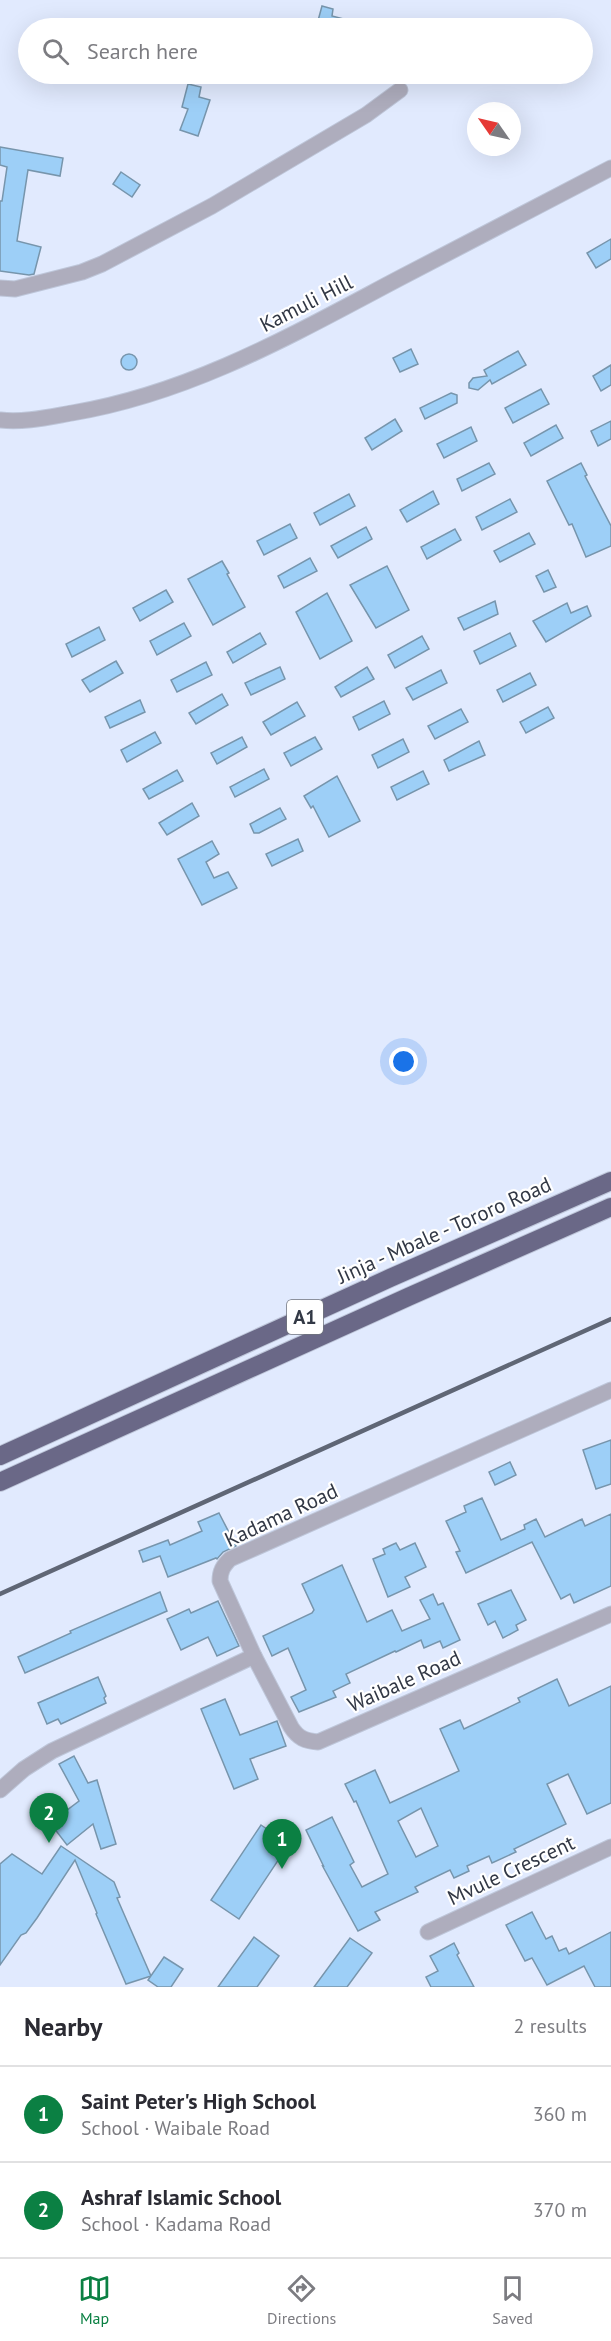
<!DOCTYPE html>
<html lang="en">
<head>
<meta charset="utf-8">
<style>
	body { margin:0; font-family:"PT Sans",sans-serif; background:#f7f7f7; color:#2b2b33 }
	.compass { position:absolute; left:467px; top:102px; width:54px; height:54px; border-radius:50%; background:#fff; box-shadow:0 6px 24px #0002; rotate:304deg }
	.you { position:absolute; left:404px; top:1062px; width:21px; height:21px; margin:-15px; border:4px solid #fff; border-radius:50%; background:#1a73e8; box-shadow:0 0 0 9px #1a73e833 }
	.badge { display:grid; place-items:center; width:39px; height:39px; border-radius:50%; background:#0b8043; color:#fff; font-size:20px; font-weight:700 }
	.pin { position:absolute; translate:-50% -50px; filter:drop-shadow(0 2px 3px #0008) }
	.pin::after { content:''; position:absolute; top:32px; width:21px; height:18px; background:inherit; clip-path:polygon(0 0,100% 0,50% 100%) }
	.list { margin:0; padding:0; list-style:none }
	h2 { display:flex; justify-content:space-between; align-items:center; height:78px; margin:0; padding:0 24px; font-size:26px }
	h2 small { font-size:20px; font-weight:400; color:#7c7c81 }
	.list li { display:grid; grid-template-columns:39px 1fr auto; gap:18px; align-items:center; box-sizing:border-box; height:96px; padding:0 24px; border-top:2px solid #e1e1e2 }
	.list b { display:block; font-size:22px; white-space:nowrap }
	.list p { margin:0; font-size:20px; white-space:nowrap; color:#7c7c81 }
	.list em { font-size:20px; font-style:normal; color:#7c7c81 }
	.icon { flex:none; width:33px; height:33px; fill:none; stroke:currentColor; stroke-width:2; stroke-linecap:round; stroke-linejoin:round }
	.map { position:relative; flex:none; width:611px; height:1987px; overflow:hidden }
	.search { position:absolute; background:#fff; box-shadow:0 6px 24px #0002; left:18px; right:18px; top:18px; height:66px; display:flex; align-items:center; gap:15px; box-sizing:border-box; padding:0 21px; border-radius:33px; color:#7c7c81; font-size:22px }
	.sheet { height:270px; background:#fff }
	nav { display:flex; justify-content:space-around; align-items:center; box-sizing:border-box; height:84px; border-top:2px solid #e1e1e2; background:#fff; font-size:16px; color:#7c7c81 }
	nav a { display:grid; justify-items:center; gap:3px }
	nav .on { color:#0b8043 }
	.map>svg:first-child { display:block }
	.building { fill:#9dcff7; stroke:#7795ac; stroke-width:1.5; fill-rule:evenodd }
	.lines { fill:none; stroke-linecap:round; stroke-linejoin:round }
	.street-casing { stroke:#bec6d9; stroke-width:17 }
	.highway-casing { stroke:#bec6d9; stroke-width:20 }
	.street { stroke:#aeadbd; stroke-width:15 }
	.highway { stroke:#6a6887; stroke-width:18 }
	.rail { stroke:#5f6675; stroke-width:4.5 }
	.labels { text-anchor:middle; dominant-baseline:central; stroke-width:4.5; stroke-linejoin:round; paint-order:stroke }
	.shield { fill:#fff; stroke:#70747d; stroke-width:1.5 }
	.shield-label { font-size:20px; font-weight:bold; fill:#323845 }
	.street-label { font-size:21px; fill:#323845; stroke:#fff }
</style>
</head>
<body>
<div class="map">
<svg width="611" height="1987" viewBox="0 0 611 1987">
	<rect width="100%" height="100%" fill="#e1eafe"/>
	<g class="building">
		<path d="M322 6 333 9 332 16 363 24 362 28H316Z"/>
		<path d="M188 84 201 87 199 97 210 100 198 136 180 130 188 109 182 107Z"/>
		<path d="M0 147 63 158 60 176 28 170 17 241 41 247 34 274 29 275 0 271V201H2L7 167 0 165Z"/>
		<path d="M121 172 140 185 132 197 113 184Z"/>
		<path d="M611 239V259L596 268 587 253Z"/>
		<path d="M411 349 418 364 400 372 393 358Z"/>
		<path d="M518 351 526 365 492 384 490 380 478 390 469 388V383L473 378 487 376 484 370Z"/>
		<circle cx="129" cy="362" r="8"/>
		<path d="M611 365V385L601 391 593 376Z"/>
		<path d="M541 389 549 404 513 423 505 408Z"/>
		<path d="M451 393 457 395V403L425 419 420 408Z"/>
		<path d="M395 419 402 431 372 450 365 438Z"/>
		<path d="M611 421V439L598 446 591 431Z"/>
		<path d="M556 425 563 438 531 456 524 443Z"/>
		<path d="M471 427 477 441 444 458 437 444Z"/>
		<path d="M489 463 495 474 462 491 457 479Z"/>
		<path d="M581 463 587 475 585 476 611 526V546L586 557 572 524 569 525 547 481Z"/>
		<path d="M433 491 439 504 407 522 400 510Z"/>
		<path d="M349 494 355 506 320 525 314 513Z"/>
		<path d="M510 499 517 512 482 530 476 517Z"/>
		<path d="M290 524 297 538 264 555 257 541Z"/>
		<path d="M366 527 372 539 338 558 331 546Z"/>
		<path d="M455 529 461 540 427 559 421 547Z"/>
		<path d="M529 533 535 544 500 562 494 551Z"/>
		<path d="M310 558 317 571 284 588 278 576Z"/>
		<path d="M222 561 229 573 227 574 245 607 213 625 188 579Z"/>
		<path d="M387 566 409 610 376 628 350 585Z"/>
		<path d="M548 570 556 587 544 592 536 576Z"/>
		<path d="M166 590 173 602 140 621 133 608Z"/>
		<path d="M327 593 352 641 320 659 296 612Z"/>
		<path d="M495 601 498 614 464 630 458 618Z"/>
		<path d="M567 603 571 613 587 606 591 616 546 642 533 621Z"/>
		<path d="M184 623 191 636 157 655 150 641Z"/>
		<path d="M99 627 105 640 72 657 66 644Z"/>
		<path d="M260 633 266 644 233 663 227 652Z"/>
		<path d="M510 633 516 646 480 664 474 651Z"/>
		<path d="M422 636 429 649 395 668 388 655Z"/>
		<path d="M116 661 123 673 90 692 82 680Z"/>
		<path d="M206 662 212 675 177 692 171 680Z"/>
		<path d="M280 667 285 679 251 695 245 683Z"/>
		<path d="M367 667 374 679 341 697 335 687Z"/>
		<path d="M441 670 447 683 413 700 406 688Z"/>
		<path d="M530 673 536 685 503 702 497 690Z"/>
		<path d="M222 694 228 705 196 724 189 713Z"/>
		<path d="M140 700 145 712 110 728 105 717Z"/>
		<path d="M384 701 390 714 359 730 353 717Z"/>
		<path d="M297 702 305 716 271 735 263 722Z"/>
		<path d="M548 707 554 718 526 733 520 722Z"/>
		<path d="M461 709 468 722 435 739 428 726Z"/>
		<path d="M155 732 161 743 127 762 121 750Z"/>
		<path d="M242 737 247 747 217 764 211 753Z"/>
		<path d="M315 737 322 749 291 766 284 753Z"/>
		<path d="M403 739 409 752 378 768 372 755Z"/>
		<path d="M479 741 485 755 449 771 444 760Z"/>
		<path d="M264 769 269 779 235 797 230 787Z"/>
		<path d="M177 770 183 781 149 799 143 789Z"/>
		<path d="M423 771 429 784 397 800 391 787Z"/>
		<path d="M337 776 360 821 329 837 313 806 311 808 304 796Z"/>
		<path d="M192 803 199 816 167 835 159 823Z"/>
		<path d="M280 808 286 819 259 833H254L250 824Z"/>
		<path d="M298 839 303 851 272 866 266 854Z"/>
		<path d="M212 841 219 854 206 862 214 878 228 872 237 888 202 905 178 859Z"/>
		<path d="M611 1440V1484L596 1489 583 1450Z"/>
		<path d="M510 1462 516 1475 495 1485 489 1472Z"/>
		<path d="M482 1498 501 1540 525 1529 524 1525 536 1519 545 1537 582 1519 585 1526 611 1514V1586L574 1603 570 1594 561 1599 532 1542 466 1573 456 1552 460 1551 446 1521 466 1512 464 1506Z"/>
		<path d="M219 1513 236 1546 223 1552 217 1559 216 1558 168 1577 160 1556 143 1562 139 1551 168 1540 170 1545 202 1531 198 1522Z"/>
		<path d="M396 1543 400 1550 415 1543 426 1567 405 1577 410 1587 388 1597 373 1559 385 1554 383 1549Z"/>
		<path d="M342 1565 367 1622 392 1610 402 1631 430 1619 420 1600 433 1594 438 1605 443 1603 460 1640 443 1648 440 1641 424 1648 421 1640 396 1652 395 1651 346 1674 350 1683 333 1691 336 1697 299 1712 291 1697 306 1690 288 1648 272 1656 263 1636 312 1613 314 1610 302 1584Z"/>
		<path d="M511 1590 526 1620 516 1625 518 1630 503 1638 495 1621 488 1625 478 1604Z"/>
		<path d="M160 1592 167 1611 25 1673 18 1657 71 1633 70 1631Z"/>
		<path d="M218 1601 239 1646 217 1656 208 1637 181 1650 167 1619 189 1609 191 1613Z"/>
		<path d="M98 1677 106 1696 104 1698 106 1703 61 1724 58 1719 47 1724 38 1703Z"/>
		<path d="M557 1679 569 1706 611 1686V1803L587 1814 568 1774 547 1784 566 1824 514 1849 516 1852 492 1863 489 1856 467 1866 469 1871 454 1878 450 1870 423 1883 415 1887 418 1892 375 1912 380 1920 358 1931 322 1865 324 1867 306 1830 332 1817 354 1862 350 1865 362 1887 388 1874 356 1801 354 1802 345 1784 375 1770 390 1803 459 1771 440 1729 460 1720 464 1729 520 1702 518 1698ZM421 1808 438 1846 416 1857 398 1821Z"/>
		<path d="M225 1699 240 1735 277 1721 286 1746 250 1759 258 1779 234 1789 201 1709Z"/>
		<path d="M74 1756 88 1783 97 1780 116 1844 101 1849 93 1824 67 1845 50 1823 79 1801 59 1764Z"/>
		<path d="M261 1825 289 1844 239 1919 211 1900Z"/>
		<path d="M61 1846 114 1882 120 1897 117 1898 151 1976 126 1984 96 1914 97 1913 75 1860 37 1918 26 1933 21 1935 0 1965V1864L12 1854 42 1874Z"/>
		<path d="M532 1912 546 1939 552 1936 559 1951 566 1948 569 1954 611 1932V1987H595L584 1966 547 1985 532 1958 525 1961 506 1925Z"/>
		<path d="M254 1937 279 1956 257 1987H218Z"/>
		<path d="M350 1938 372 1953 347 1987H314Z"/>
		<path d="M454 1943 459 1953 457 1955 474 1987H431L426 1977 438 1971 430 1956Z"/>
		<path d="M164 1957 183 1969 171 1987H158L148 1980Z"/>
	</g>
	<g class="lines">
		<defs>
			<g id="street">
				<path d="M0 288 15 289 82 272 102 264 212 206 366 115 400 90"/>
				<path d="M0 420C23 423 49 417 72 413 191 393 292 335 398 279 469 242 540 205 611 168"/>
				<path d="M611 1390 230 1559C223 1566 220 1571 220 1581L254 1656 291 1727C298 1738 305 1741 318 1742L611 1614"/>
				<path d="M0 1790 24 1769 52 1751 254 1656"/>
				<path d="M428 1932 611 1847"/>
			</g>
			<g id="highway">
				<path d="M0 1456 390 1278 611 1181"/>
				<path d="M0 1482 408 1297 611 1207"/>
			</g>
		</defs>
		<use href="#street" class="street-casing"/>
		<use href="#highway" class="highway-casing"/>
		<use href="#street" class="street"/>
		<use href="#highway" class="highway"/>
		<path class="rail" d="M0 1594 611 1319"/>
	</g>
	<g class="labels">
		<rect class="shield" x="287" y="1300" width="36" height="34" rx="4.5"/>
		<g class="shield-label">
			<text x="305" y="1317">A1</text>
		</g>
		<g class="street-label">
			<text transform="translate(306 303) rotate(-27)">Kamuli Hill</text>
			<text transform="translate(444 1230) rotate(-24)">Jinja - Mbale - Tororo Road</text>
			<text transform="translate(281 1515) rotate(-25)">Kadama Road</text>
			<text transform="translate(404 1681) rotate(-24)">Waibale Road</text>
			<text transform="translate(511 1870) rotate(-25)">Mvule Crescent</text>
		</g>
	</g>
</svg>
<svg class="compass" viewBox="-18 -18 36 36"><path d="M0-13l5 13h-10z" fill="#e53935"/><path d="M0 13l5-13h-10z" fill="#7c7c81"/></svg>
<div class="you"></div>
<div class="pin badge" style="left:282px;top:1869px">1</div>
<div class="pin badge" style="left:49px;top:1843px">2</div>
<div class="search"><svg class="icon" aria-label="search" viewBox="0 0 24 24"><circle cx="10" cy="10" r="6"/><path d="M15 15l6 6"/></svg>Search here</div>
</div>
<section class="sheet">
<h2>Nearby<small>2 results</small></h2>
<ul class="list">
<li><span class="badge">1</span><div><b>Saint Peter's High School</b><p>School · Waibale Road</p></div><em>360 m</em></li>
<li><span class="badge">2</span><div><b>Ashraf Islamic School</b><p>School · Kadama Road</p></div><em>370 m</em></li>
</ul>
</section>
<nav>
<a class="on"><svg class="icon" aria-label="map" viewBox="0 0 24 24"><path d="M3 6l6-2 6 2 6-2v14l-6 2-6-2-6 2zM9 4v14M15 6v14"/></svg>Map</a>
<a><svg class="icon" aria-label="directions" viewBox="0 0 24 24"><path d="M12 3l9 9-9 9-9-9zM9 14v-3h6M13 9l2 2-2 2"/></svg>Directions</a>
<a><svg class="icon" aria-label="saved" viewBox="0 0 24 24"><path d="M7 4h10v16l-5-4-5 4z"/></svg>Saved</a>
</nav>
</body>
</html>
